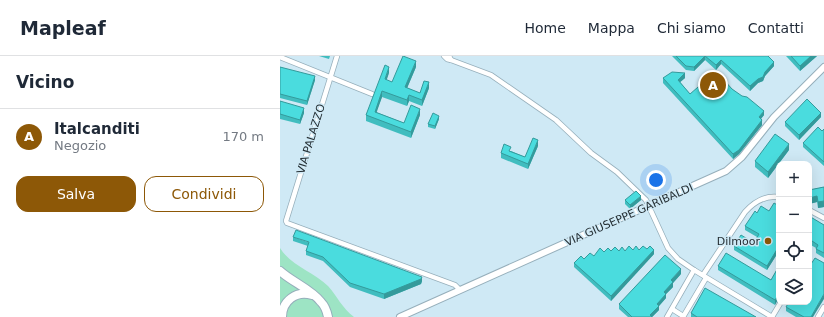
<!DOCTYPE html>
<html lang="it">
<head>
<meta charset="utf-8">
<style>
	body { margin:0; font-family:"DejaVu Sans",sans-serif; background:#f2f2f3; color:#1f2937 }
	.controls { position:absolute; right:12px; bottom:12px; display:grid; overflow:hidden; border-radius:8px; box-shadow:0 4px 16px #0002 }
	.controls button { width:36px; height:36px; display:grid; place-items:center; padding:0; border:0; border-bottom:1px solid #e0e1e3; background:#fff; color:#1f2937; font:20px sans-serif }
	.you { position:absolute; left:376px; top:124px; width:14px; height:14px; margin:-10px; border:3px solid #fff; border-radius:50%; background:#1a73e8; box-shadow:0 0 0 6px #1a73e833 }
	.badge { display:grid; place-items:center; width:26px; height:26px; border-radius:50%; background:#8d5807; color:#fff; font-size:13px; font-weight:700 }
	.pin { position:absolute; translate:-50% -50%; border:2px solid #fff; box-shadow:0 1px 4px #0006 }
	.list { margin:0; padding:0; list-style:none }
	h2 { display:flex; justify-content:space-between; align-items:center; height:52px; margin:0; padding:0 16px; font-size:17px }
	h2 small { font-size:13px; font-weight:400; color:#747a83 }
	.list li { display:grid; grid-template-columns:26px 1fr auto; gap:12px; align-items:center; box-sizing:border-box; height:56px; padding:0 16px; border-top:1px solid #e0e1e3 }
	.list b { display:block; font-size:15px; white-space:nowrap }
	.list p { margin:0; font-size:13px; white-space:nowrap; color:#747a83 }
	.list em { font-size:13px; font-style:normal; color:#747a83 }
	.actions { display:flex; gap:8px; padding:12px 16px }
	.actions a { flex:1; padding:9px 0; border:1px solid #8d5807; border-radius:12px; text-align:center; font-size:14px; color:#8d5807 }
	.actions .main { background:#8d5807; color:#fff }
	.icon { flex:none; width:22px; height:22px; fill:none; stroke:currentColor; stroke-width:2; stroke-linecap:round; stroke-linejoin:round }
	.map { position:relative; flex:none; width:544px; height:261px; overflow:hidden }
	header { display:flex; align-items:center; gap:24px; box-sizing:border-box; height:56px; padding:0 20px; background:#fff; border-bottom:1px solid #e0e1e3 }
	header strong { font-size:19px }
	nav { display:flex; gap:22px; margin-inline-start:auto; font-size:14px }
	main { display:flex }
	aside { flex:1; background:#fff }
	.map>svg:first-child { display:block }
	.green { fill:#9de4c4 }
	.lines { fill:none; stroke-linecap:round; stroke-linejoin:round }
	.street-casing { stroke:#96afbb; stroke-width:6 }
	.secondary-casing { stroke:#96afbb; stroke-width:8 }
	.highway-casing { stroke:#96afbb; stroke-width:10 }
	.street { stroke:#fff; stroke-width:4.5 }
	.secondary { stroke:#fff; stroke-width:6 }
	.highway { stroke:#fff; stroke-width:8 }
	.wall { fill:#40bdbf }
	.shaded-wall { fill:#349a9b }
	.building { fill:#4adcde; stroke:#349a9b }
	.poi-dot { fill:#8d5807; stroke:#cfe9f5; stroke-width:1.5 }
	.labels { text-anchor:middle; dominant-baseline:central; stroke-width:3; stroke-linejoin:round; paint-order:stroke }
	.street-label { font-size:11px; fill:#252f34; stroke:#cfe9f5 }
	.poi-label { font-size:11px; fill:#252f34; stroke:#cfe9f5; text-anchor:end }
</style>
</head>
<body>
<header>
<strong>Mapleaf</strong>
<nav><a>Home</a><a>Mappa</a><a>Chi siamo</a><a>Contatti</a></nav>
</header>
<main>
<aside>
<h2>Vicino<small></small></h2>
<ul class="list">
<li><span class="badge">A</span><div><b>Italcanditi</b><p>Negozio</p></div><em>170 m</em></li>
</ul>
<div class="actions"><a class="main">Salva</a><a>Condividi</a></div>
</aside>
<div class="map">
<svg width="544" height="261" viewBox="0 0 544 261">
	<rect width="100%" height="100%" fill="#cfe9f5"/>
	<g class="green">
		<path d="M0 192C11 210 34 216 48 230 57 240 62 252 74 261H52L46 246 42 240 10 220 0 211Z"/>
		<path d="M0 219 21 235 0 252Z"/>
		<path d="M19 241C36 240 39 246 45 261H3L6 251Z"/>
	</g>
	<g class="lines">
		<defs>
			<g id="street">
				<path d="M57 0 6 165 7 167 175 229 180 234"/>
				<path d="M164 0 167 3 171 4 169 0"/>
				<path d="M0 1 92 38"/>
				<path d="M171 4 211 19 276 64 311 97 337 116 366 144 388 192 398 203 414 214 492 261"/>
				<path d="M529 154 544 162"/>
				<path d="M423 219 465 156C474 146 485 139 499 141"/>
				<path d="M392 253 403 260"/>
				<path d="M387 261 414 214"/>
				<path d="M403 261 426 222"/>
				<path d="M492 261 501 246"/>
				<path d="M538 261 544 251"/>
			</g>
			<path id="secondary" d="M120 261 446 115 462 101 494 61 544 11"/>
			<g id="highway">
				<path d="M0 215C12 226 31 233 41 246 45 250 47 256 48 261"/>
				<path d="M2 261C2 245 16 234 32 239"/>
			</g>
		</defs>
		<use href="#street" class="street-casing"/>
		<use href="#secondary" class="secondary-casing"/>
		<use href="#highway" class="highway-casing"/>
		<use href="#street" class="street"/>
		<use href="#secondary" class="secondary"/>
		<use href="#highway" class="highway"/>
	</g>
	<g class="wall">
		<path d="M39 0H50L49 3Z"/>
		<path d="M392 0H488L494 10 485 20 483 25 478 27 470 35 441 8 436 14 425 4 414 15 406 14Z"/>
		<path d="M506 0H537L520 15Z"/>
		<path d="M0 11 35 24 27 49 0 42Z"/>
		<path d="M136 11 127 32 140 37 149 32 142 50 129 45 127 50 102 41 96 56 124 67 140 59 131 82 86 65V59L109 17 106 24 112 26Z"/>
		<path d="M383 22H405L400 26 410 38 439 25 452 33 484 59 481 63 482 69 459 98 453 103 383 27Z"/>
		<path d="M0 45 24 57 20 68 0 63Z"/>
		<path d="M541 61 519 84 505 70V66Z"/>
		<path d="M159 63 155 73 148 71V68Z"/>
		<path d="M544 73V110L523 91V87L542 75Z"/>
		<path d="M258 90 248 113 221 102V97L231 95 245 101Z"/>
		<path d="M509 94 488 122 475 111V105Z"/>
		<path d="M544 131V151L538 152 537 146 529 148V134Z"/>
		<path d="M345 144H361L350 153 345 148Z"/>
		<path d="M499 150V195L487 214 454 194V190L474 187 477 181 465 174V170L477 157 489 155Z"/>
		<path d="M529 161 544 169V202L536 197V192L529 188Z"/>
		<path d="M13 181 142 225 141 228 104 243 70 231 43 205 26 199V195L28 190 13 185Z"/>
		<path d="M367 193 374 198 331 245 294 211V207L324 196Z"/>
		<path d="M438 210 491 224 499 210 495 249 438 214Z"/>
		<path d="M401 218 393 227V231L386 238V242L379 250V254L372 261H348L339 253V248Z"/>
		<path d="M506 251 533 261H516L506 255Z"/>
		<path d="M411 257 476 261H411Z"/>
	</g>
	<g class="shaded-wall">
		<path d="M425 0V4L414 15V11Z"/>
		<path d="M531 0H537L520 15V10Z"/>
		<path d="M441 4V8L436 14V9Z"/>
		<path d="M136 5V11L125 37V31Z"/>
		<path d="M494 6V10L485 20 483 25 478 27 470 35V30Z"/>
		<path d="M109 11V17L105 29V23Z"/>
		<path d="M405 17V22L398 28V24Z"/>
		<path d="M35 20V24L27 49V45Z"/>
		<path d="M149 26V32L142 50V44Z"/>
		<path d="M102 35V41L95 61V56Z"/>
		<path d="M129 39V45L127 50V44Z"/>
		<path d="M24 52V57L20 68V64Z"/>
		<path d="M140 53V59L131 82V76Z"/>
		<path d="M484 55V59L479 65V61Z"/>
		<path d="M541 57V61L519 84V79Z"/>
		<path d="M159 60V63L155 73V70Z"/>
		<path d="M482 64V69L459 98 453 103V98Z"/>
		<path d="M258 84V90L248 113V108Z"/>
		<path d="M509 88V94L488 122V116Z"/>
		<path d="M361 140V144L350 153V149Z"/>
		<path d="M537 140V146L529 148V142Z"/>
		<path d="M544 145V151L538 152V146Z"/>
		<path d="M499 190V195L487 214V210Z"/>
		<path d="M374 194V198L331 245V240Z"/>
		<path d="M401 213V218L393 227V231L384 240V236L391 224Z"/>
		<path d="M142 221V225L141 228 104 243V238Z"/>
		<path d="M386 238V242L379 250V254L372 261 370 259 377 248Z"/>
		<path d="M499 238V242L495 249V244Z"/>
		<path d="M544 238V243L533 261H531Z"/>
	</g>
	<g class="building">
		<path d="M123 0 136 5 125 31 140 37 144 25 149 26 142 44 129 39 127 44 102 35 95 56 124 67 131 49 140 53 131 76 86 59 105 9 109 11 105 23 112 26Z"/>
		<path d="M396 0H425L414 11 406 10Z"/>
		<path d="M425 0H488L494 6 485 16 483 21 478 23 470 30 441 4 436 9Z"/>
		<path d="M511 0H531L520 10Z"/>
		<path d="M0 11 35 20 27 45 0 38Z"/>
		<path d="M392 16 405 17 398 24 410 38 433 18 439 25 443 23 452 33 462 40 467 41 484 55 479 61 482 64 459 94 453 98 383 22Z"/>
		<path d="M527 43 541 57 519 79 505 66Z"/>
		<path d="M0 45 24 52 20 64 0 58Z"/>
		<path d="M153 57 159 60 155 70 148 68Z"/>
		<path d="M538 71 542 75 544 73V106L523 87Z"/>
		<path d="M495 78 509 88 488 116 475 105Z"/>
		<path d="M253 82 258 84 248 108 221 97 224 88 231 91 229 95 245 101Z"/>
		<path d="M544 131V145L538 146 537 140 529 142V134Z"/>
		<path d="M356 135 361 140 350 149 345 144Z"/>
		<path d="M494 147 499 150V190L487 210 454 190 461 179 474 187 479 178 465 170 475 155 477 157 481 150 489 155Z"/>
		<path d="M529 160 544 169V197L536 193 538 189 529 183Z"/>
		<path d="M16 174 142 221 141 223 104 238 70 227 43 201 26 195 29 186 13 181Z"/>
		<path d="M349 190 353 194 356 190 359 194 363 190 367 193 370 190 374 194 331 240 294 207 301 200 304 203 310 197 314 200 320 192 324 196 328 192 331 195 335 191 339 195 342 191 345 195Z"/>
		<path d="M446 197 491 224 499 210V238L495 244 438 210Z"/>
		<path d="M385 199 401 213 391 224 393 226 384 236 386 238 377 248 379 250 370 259 372 261H352L339 248Z"/>
		<path d="M535 202 544 207V238L531 261H524L506 251 509 246H529V211Z"/>
		<path d="M425 232 476 261H417L411 257Z"/>
	</g>
	<circle class="poi-dot" cx="488" cy="185" r="4"/>
	<g class="labels">
		<g class="street-label">
			<text transform="translate(31 83) rotate(-73)">VIA PALAZZO</text>
			<text transform="translate(349 159) rotate(-24)">VIA GIUSEPPE GARIBALDI</text>
		</g>
		<g class="poi-label">
			<text x="480" y="185">Dilmoor</text>
		</g>
	</g>
</svg>
<div class="controls">
<button>+</button>
<button>−</button>
<button><svg class="icon" aria-label="locate" viewBox="0 0 24 24"><circle cx="12" cy="12" r="6"/><path d="M12 2v4M12 18v4M2 12h4M18 12h4"/></svg></button>
<button><svg class="icon" aria-label="layers" viewBox="0 0 24 24"><path d="M12 4l9 5-9 5-9-5zM3 14l9 5 9-5"/></svg></button>
</div>
<div class="you"></div>
<div class="pin badge" style="left:433px;top:29px">A</div>
</div>
</main>
</body>
</html>
